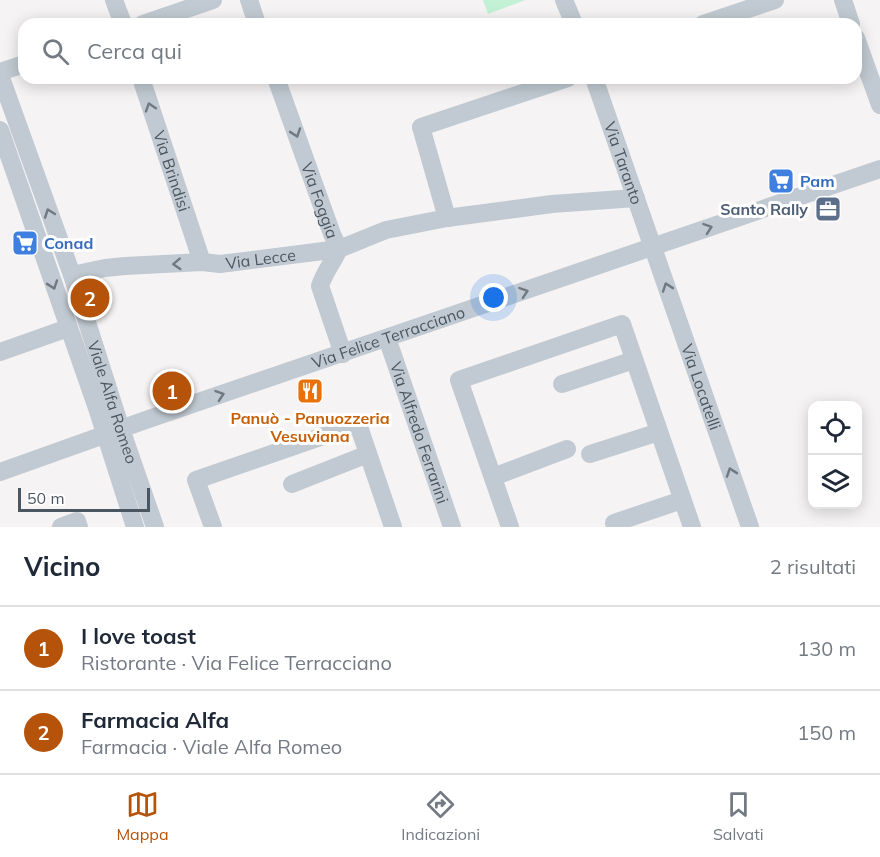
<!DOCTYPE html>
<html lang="it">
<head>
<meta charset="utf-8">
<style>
	body { margin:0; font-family:Mulish,sans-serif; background:#f2f2f3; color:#1f2937 }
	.controls { position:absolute; right:18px; bottom:18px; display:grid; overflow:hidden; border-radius:12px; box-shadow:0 3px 15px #0003 }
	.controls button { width:54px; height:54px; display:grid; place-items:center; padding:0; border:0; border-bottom:2px solid #e0e1e3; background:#fff; color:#1f2937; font:30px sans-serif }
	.scale { position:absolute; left:18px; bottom:15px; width:132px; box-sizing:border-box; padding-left:6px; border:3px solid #4a5661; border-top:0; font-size:16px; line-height:21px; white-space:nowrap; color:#4a5661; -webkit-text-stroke:4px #fff; paint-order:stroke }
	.you { position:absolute; left:494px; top:298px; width:21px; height:21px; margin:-15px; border:4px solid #fff; border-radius:50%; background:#1a73e8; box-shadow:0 0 0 9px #1a73e833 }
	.badge { display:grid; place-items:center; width:39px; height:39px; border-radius:50%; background:#b45309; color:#fff; font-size:20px; font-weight:700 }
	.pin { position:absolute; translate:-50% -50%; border:3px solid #fff; box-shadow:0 2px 6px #0006 }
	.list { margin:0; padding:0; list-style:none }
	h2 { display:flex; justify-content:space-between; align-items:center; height:78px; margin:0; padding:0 24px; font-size:26px }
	h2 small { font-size:20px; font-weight:400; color:#747a83 }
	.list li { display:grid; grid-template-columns:39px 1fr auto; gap:18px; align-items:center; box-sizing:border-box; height:84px; padding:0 24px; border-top:2px solid #e0e1e3 }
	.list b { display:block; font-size:22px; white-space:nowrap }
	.list p { margin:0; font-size:20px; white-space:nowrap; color:#747a83 }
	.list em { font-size:20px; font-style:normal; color:#747a83 }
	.icon { flex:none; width:33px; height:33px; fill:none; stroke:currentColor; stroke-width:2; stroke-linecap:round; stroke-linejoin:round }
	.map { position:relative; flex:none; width:880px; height:527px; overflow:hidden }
	.search { position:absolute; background:#fff; box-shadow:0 3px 15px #0003; left:18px; right:18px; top:18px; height:66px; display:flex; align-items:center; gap:15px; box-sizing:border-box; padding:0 21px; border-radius:18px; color:#747a83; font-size:22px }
	.sheet { height:246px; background:#fff }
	nav { display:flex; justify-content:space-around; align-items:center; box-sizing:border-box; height:84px; border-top:2px solid #e0e1e3; background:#fff; font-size:16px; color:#747a83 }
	nav a { display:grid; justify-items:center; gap:3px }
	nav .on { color:#b45309 }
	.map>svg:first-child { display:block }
	.green { fill:#c3f1d5 }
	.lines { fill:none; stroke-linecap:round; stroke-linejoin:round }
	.street { stroke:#c1cad2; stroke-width:18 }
	.oneway { stroke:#6e7983 }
	.labels { text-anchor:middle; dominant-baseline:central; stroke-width:6; stroke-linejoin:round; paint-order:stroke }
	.street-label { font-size:16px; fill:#4a5661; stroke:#fff }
	.shop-label { font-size:16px; font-weight:bold; fill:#366cbe; stroke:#fff; text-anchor:start }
	.service-label { font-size:16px; font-weight:bold; fill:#4e5e75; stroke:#fff; text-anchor:end }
	.food-label { font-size:16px; font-weight:bold; fill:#c56008; stroke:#fff }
</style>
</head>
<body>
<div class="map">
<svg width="880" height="527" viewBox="0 0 880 527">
	<rect width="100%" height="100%" fill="#f5f3f3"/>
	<path class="green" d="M483 0H525L488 14Z"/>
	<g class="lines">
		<g class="street">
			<path d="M114 0 123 24"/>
			<path d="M249 0 257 24"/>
			<path d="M564 0 574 24"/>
			<path d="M843 0 851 24"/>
			<path d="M143 24 213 0"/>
			<path d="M703 24 775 0"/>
			<path d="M856 38 880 105"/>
			<path d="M0 72 24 64"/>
			<path id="s1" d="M0 75 72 275 121 429 155 527"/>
			<path id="s2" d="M141 78 202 262"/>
			<path id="s3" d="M276 78 332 234 339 249"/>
			<path id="s4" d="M594 78 750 527"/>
			<path d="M0 130 97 408 135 527"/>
			<path d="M447 218 421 127 568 78"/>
			<path d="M339 249C333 262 324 273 320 286L343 354"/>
			<path id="s5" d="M72 275 105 268 125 266 202 262 220 264 339 249 386 230 447 218 552 204 636 198"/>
			<path id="s6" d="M387 338 452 527"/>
			<path d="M0 352 68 328"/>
			<path d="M562 384 634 360"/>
			<path d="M590 454 659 432"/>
			<path id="s7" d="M0 472 143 421 880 169"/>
			<path d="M493 477 567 449"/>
			<path d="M292 484 368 454"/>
			<path d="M614 523 682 500"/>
			<path d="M61 527 77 521 79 527"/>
			<path d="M213 527 196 480 358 424 393 527"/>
			<path d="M510 527 459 380 622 324 692 527"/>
		</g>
	</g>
	<defs><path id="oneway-chevron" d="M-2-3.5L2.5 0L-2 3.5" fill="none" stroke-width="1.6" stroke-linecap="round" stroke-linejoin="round" transform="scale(1.5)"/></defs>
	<g class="oneway">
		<use href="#oneway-chevron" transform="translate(150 107) rotate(-108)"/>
		<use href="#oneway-chevron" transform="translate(296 133) rotate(71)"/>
		<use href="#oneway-chevron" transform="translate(49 213) rotate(-110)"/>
		<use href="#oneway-chevron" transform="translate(708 228) rotate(-19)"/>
		<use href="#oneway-chevron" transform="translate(177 264) rotate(177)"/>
		<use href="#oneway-chevron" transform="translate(53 285) rotate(71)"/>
		<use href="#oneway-chevron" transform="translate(667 287) rotate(-109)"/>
		<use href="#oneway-chevron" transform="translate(524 292) rotate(-19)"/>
		<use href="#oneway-chevron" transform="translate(220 395) rotate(-19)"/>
		<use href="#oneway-chevron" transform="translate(731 472) rotate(-109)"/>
	</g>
	<defs>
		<symbol id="supermarket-square" viewBox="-11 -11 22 22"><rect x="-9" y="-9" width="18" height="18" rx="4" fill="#3f7fe0" stroke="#fff"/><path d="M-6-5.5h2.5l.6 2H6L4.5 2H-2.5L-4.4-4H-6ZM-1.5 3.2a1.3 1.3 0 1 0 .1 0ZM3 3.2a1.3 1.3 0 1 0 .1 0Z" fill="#fff"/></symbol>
		<symbol id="office-square" viewBox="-11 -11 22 22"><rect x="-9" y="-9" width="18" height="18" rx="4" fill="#5c6f8a" stroke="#fff"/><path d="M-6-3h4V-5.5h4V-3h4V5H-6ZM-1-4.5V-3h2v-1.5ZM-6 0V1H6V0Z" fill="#fff"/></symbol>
		<symbol id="restaurant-square" viewBox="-11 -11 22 22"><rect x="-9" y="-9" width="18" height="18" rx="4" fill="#e8710a" stroke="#fff"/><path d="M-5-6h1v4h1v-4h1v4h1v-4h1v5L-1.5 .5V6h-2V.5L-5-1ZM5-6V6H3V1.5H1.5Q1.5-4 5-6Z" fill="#fff"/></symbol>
	</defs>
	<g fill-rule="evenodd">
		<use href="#supermarket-square" x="766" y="166" width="30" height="30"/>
		<use href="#office-square" x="813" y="194" width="30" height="30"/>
		<use href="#supermarket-square" x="10" y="228" width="30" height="30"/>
		<use href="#restaurant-square" x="295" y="376" width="30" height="30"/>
	</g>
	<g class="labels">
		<g class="street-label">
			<text stroke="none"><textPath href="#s4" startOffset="90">Via Taranto</textPath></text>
			<text stroke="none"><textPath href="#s2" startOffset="98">Via Brindisi</textPath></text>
			<text stroke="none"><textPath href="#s3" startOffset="130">Via Foggia</textPath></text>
			<text stroke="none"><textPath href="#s5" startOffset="190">Via Lecce</textPath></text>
			<text stroke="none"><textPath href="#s7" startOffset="411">Via Felice Terracciano</textPath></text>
			<text stroke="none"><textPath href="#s4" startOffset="327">Via Locatelli</textPath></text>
			<text stroke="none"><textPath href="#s1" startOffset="346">Viale Alfa Romeo</textPath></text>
			<text stroke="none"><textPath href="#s6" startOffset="100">Via Alfredo Ferrarini</textPath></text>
		</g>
		<g class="shop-label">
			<text x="800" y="181">Pam</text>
			<text x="44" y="243">Conad</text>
		</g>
		<g class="service-label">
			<text x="808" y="209">Santo Rally</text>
		</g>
		<g class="food-label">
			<text x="310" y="418">Panuò - Panuozzeria<tspan x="310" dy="18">Vesuviana</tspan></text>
		</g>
	</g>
</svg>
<div class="controls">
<button><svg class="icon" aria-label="locate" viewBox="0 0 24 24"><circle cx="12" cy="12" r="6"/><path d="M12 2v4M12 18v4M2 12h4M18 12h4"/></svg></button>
<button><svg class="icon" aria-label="layers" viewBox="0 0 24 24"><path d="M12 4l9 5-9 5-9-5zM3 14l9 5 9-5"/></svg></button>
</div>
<div class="scale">50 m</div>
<div class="you"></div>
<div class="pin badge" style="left:172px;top:391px">1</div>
<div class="pin badge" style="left:90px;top:298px">2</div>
<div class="search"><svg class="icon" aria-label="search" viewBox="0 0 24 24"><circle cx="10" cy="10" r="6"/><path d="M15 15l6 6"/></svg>Cerca qui</div>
</div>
<section class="sheet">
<h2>Vicino<small>2 risultati</small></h2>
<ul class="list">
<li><span class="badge">1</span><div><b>I love toast</b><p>Ristorante · Via Felice Terracciano</p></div><em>130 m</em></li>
<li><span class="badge">2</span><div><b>Farmacia Alfa</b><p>Farmacia · Viale Alfa Romeo</p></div><em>150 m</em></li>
</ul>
</section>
<nav>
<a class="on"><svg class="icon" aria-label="map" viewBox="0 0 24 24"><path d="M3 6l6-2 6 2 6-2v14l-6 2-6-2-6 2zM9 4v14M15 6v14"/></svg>Mappa</a>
<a><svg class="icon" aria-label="directions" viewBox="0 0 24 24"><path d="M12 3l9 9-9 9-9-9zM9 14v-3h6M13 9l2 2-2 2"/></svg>Indicazioni</a>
<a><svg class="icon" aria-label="saved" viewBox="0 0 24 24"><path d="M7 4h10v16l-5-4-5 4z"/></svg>Salvati</a>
</nav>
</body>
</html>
